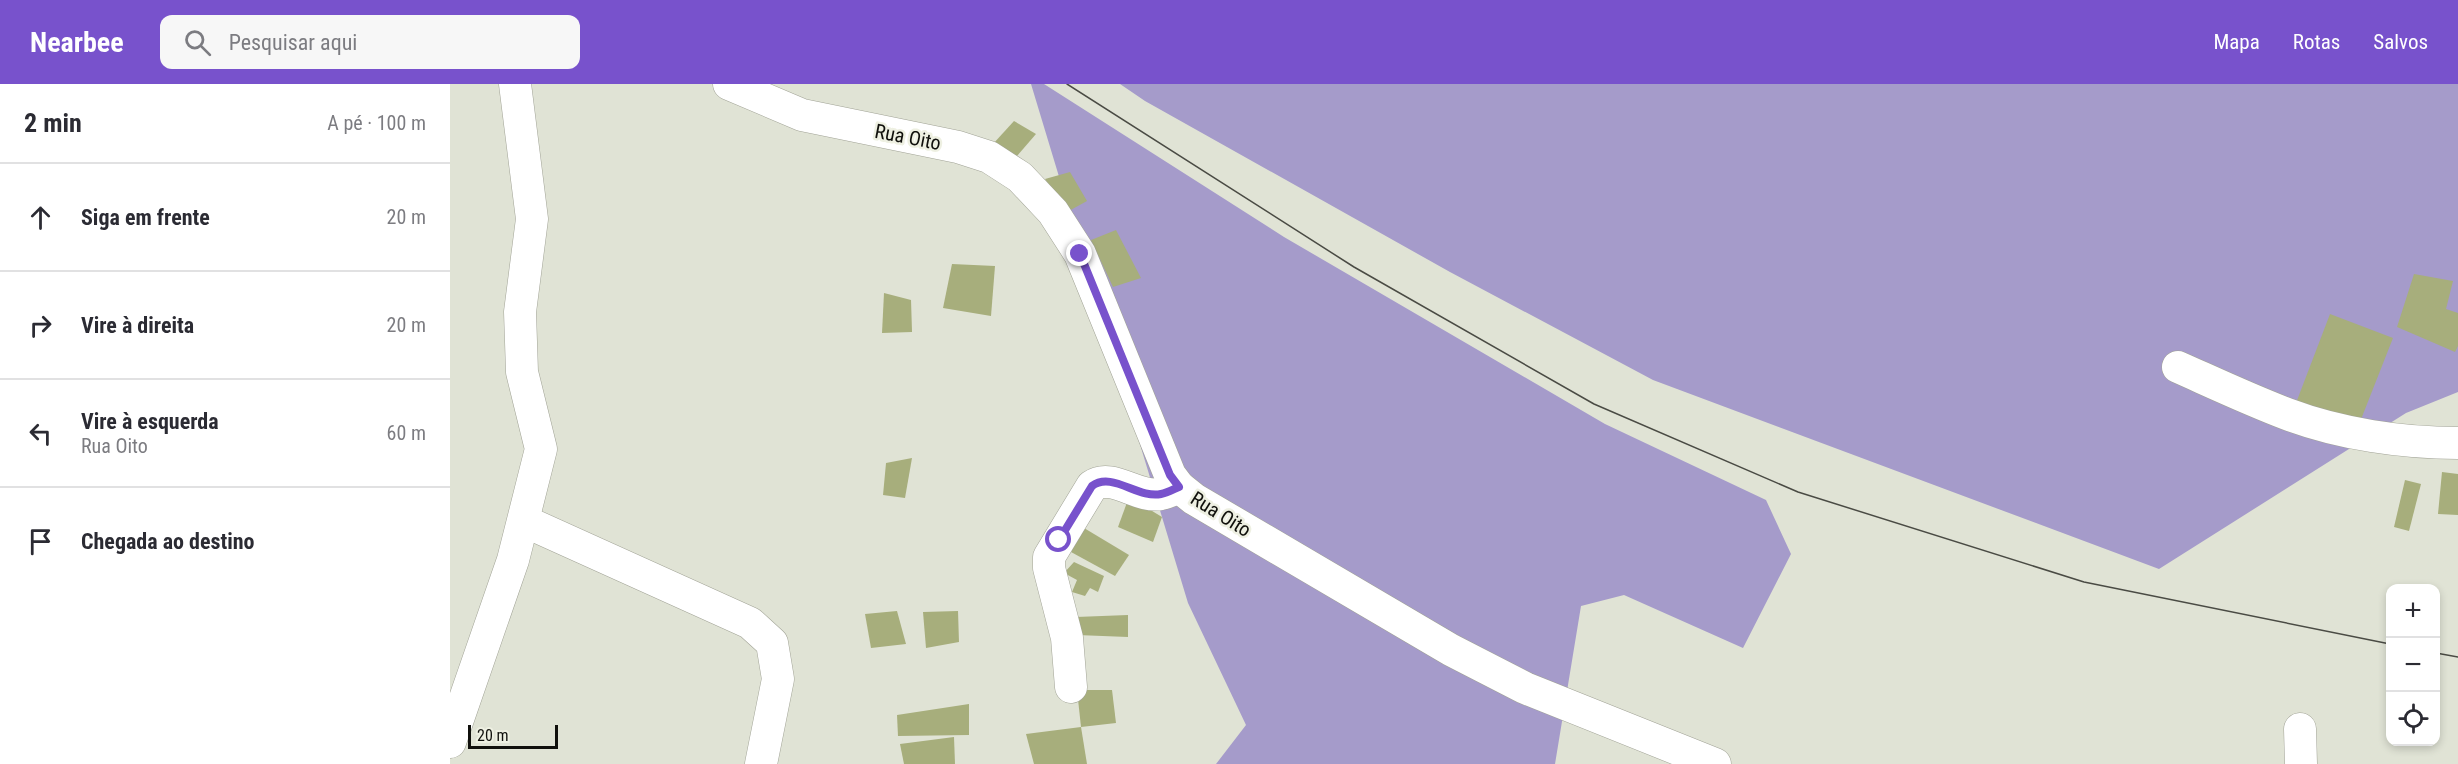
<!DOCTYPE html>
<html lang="pt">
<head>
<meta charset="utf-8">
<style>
	body { margin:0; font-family:"Roboto Condensed",sans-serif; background:#f7f7f7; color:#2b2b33 }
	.controls { position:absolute; right:18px; bottom:18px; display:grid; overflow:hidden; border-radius:12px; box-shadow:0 3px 9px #0003 }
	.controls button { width:54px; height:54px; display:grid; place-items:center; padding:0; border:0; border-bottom:2px solid #e1e1e2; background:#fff; color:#2b2b33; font:30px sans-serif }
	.scale { position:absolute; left:18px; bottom:15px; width:90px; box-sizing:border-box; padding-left:6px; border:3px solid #10100c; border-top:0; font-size:16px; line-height:21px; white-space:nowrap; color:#10100c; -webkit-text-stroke:4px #eef0e2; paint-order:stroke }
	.stop { position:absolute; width:18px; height:18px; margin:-14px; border:4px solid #7852cc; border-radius:50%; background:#fff }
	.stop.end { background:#7852cc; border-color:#fff; box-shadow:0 2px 6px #0008 }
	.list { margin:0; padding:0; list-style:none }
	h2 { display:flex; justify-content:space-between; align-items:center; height:78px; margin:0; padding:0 24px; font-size:26px }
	h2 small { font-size:20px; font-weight:400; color:#7c7c81 }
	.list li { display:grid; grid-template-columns:39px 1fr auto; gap:18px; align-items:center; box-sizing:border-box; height:108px; padding:0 24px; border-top:2px solid #e1e1e2 }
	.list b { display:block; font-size:22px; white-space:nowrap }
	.list p { margin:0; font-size:20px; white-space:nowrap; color:#7c7c81 }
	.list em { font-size:20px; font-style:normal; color:#7c7c81 }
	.icon { flex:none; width:33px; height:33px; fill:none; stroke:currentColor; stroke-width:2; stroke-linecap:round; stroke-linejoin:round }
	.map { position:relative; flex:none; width:2008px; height:680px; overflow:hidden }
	header { display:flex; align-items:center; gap:36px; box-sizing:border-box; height:84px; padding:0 30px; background:#7852cc; color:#fff }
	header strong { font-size:28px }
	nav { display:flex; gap:33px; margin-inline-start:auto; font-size:21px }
	.search { width:420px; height:54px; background:#f7f7f7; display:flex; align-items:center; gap:15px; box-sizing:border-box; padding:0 21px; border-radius:12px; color:#7c7c81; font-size:22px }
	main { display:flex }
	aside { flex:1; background:#fff }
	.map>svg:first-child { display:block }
	.forest { fill:#a59bca }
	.building { fill:#a7ae7c }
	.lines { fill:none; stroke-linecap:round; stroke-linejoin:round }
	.street-casing { stroke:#a1a396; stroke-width:33 }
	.street { stroke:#fff; stroke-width:32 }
	.tram { stroke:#4a4b44; stroke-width:1.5 }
	.route { stroke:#7852cc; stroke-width:8 }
	.labels { text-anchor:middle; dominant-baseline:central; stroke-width:5; stroke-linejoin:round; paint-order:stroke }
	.street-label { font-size:20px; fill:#10100c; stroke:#eef0e2 }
</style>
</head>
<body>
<header>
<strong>Nearbee</strong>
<div class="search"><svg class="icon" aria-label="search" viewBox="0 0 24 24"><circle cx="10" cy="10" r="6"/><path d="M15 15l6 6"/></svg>Pesquisar aqui</div>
<nav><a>Mapa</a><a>Rotas</a><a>Salvos</a></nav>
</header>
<main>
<aside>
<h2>2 min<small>A pé · 100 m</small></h2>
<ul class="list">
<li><svg class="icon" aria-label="ahead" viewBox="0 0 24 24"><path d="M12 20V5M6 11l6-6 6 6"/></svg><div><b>Siga em frente</b></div><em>20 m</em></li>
<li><svg class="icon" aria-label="right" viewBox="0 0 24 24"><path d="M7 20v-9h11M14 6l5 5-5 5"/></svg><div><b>Vire à direita</b></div><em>20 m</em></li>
<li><svg class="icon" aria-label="left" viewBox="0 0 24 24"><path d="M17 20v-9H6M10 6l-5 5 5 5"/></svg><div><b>Vire à esquerda</b><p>Rua Oito</p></div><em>60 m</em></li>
<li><svg class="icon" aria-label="arrive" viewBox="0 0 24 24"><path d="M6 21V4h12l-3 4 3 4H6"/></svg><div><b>Chegada ao destino</b></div></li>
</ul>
</aside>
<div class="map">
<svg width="2008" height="680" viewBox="0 0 2008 680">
	<rect width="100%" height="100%" fill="#e0e3d5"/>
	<g class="forest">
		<path d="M581 0H594L834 153 1155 340 1316 416 1341 470 1293 564 1174 511 1131 522 1105 680H766L796 641 738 519Z"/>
		<path d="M670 0H2008V308L1956 329 1709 485 1203 296 1000 188 695 17Z"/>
	</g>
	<g class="building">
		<path d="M564 37 586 50 567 72 543 60Z"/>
		<path d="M620 88 637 117 617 128 595 95Z"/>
		<path d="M666 146 691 194 663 203 641 156Z"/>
		<path d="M502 180 545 182 541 232 493 224Z"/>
		<path d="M1964 190 2003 197 1996 225 2008 229V262L2005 268 1947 243Z"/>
		<path d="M434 209 461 216 462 248 432 249Z"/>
		<path d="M1880 230 1943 254 1908 343 1846 319Z"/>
		<path d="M462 374 455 414 433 411 436 379Z"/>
		<path d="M1992 388 2008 390V431L1988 430Z"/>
		<path d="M1955 396 1971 400 1959 447 1944 443Z"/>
		<path d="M679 413 712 433 703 458 668 443Z"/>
		<path d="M634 444 679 471 665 492 621 468Z"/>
		<path d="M624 478 654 492 648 508 640 504 635 512 622 508 627 496 614 489Z"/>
		<path d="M447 527 456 560 421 564 415 530Z"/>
		<path d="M508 527 509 558 476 564 473 528Z"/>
		<path d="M678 531V553L627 551 626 533Z"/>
		<path d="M627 606H662L666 639 631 643Z"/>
		<path d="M519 620V651L448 652 447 631Z"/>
		<path d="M631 643 637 680H584L576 650Z"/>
		<path d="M504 653 505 680H454L450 660Z"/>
	</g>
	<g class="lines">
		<defs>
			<g id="street">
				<path d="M279 0 352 31 508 63 539 73 570 93 603 128 630 170 720 391 729 403 744 415 1001 566 1075 604 1265 680"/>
				<path d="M1728 283C1764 299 1800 316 1837 330 1890 350 1952 359 2008 359"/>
				<path d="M74 437 300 539 322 559 328 595 311 680"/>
				<path d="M621 603 617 554 599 484V473L642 402C662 388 688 415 711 410 717 409 724 405 729 403"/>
				<path d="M1850 645 1851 680"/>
				<path d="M0 658 63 476 91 365 72 288 70 228 82 135 65 0"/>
			</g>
		</defs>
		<use href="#street" class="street-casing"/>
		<use href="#street" class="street"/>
		<g class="tram">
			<path d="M617 0 904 183 1144 320 1348 408 1634 498 1940 560"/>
			<path d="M1986 569 2008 573"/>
		</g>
	</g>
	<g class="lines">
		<path class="route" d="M609 456 642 402C662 387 688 415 711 410 717 409 724 405 729 403L720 391 630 170"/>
	</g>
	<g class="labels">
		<g class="street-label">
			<text transform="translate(458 53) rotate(11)">Rua Oito</text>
			<text transform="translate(771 430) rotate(32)">Rua Oito</text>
		</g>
	</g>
</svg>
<div class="controls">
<button>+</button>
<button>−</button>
<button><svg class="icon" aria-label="locate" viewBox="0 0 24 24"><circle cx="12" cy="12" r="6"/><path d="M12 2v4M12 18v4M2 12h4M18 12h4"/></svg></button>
</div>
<div class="scale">20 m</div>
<div class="stop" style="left:609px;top:456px"></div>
<div class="stop end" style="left:630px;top:170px"></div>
</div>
</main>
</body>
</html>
